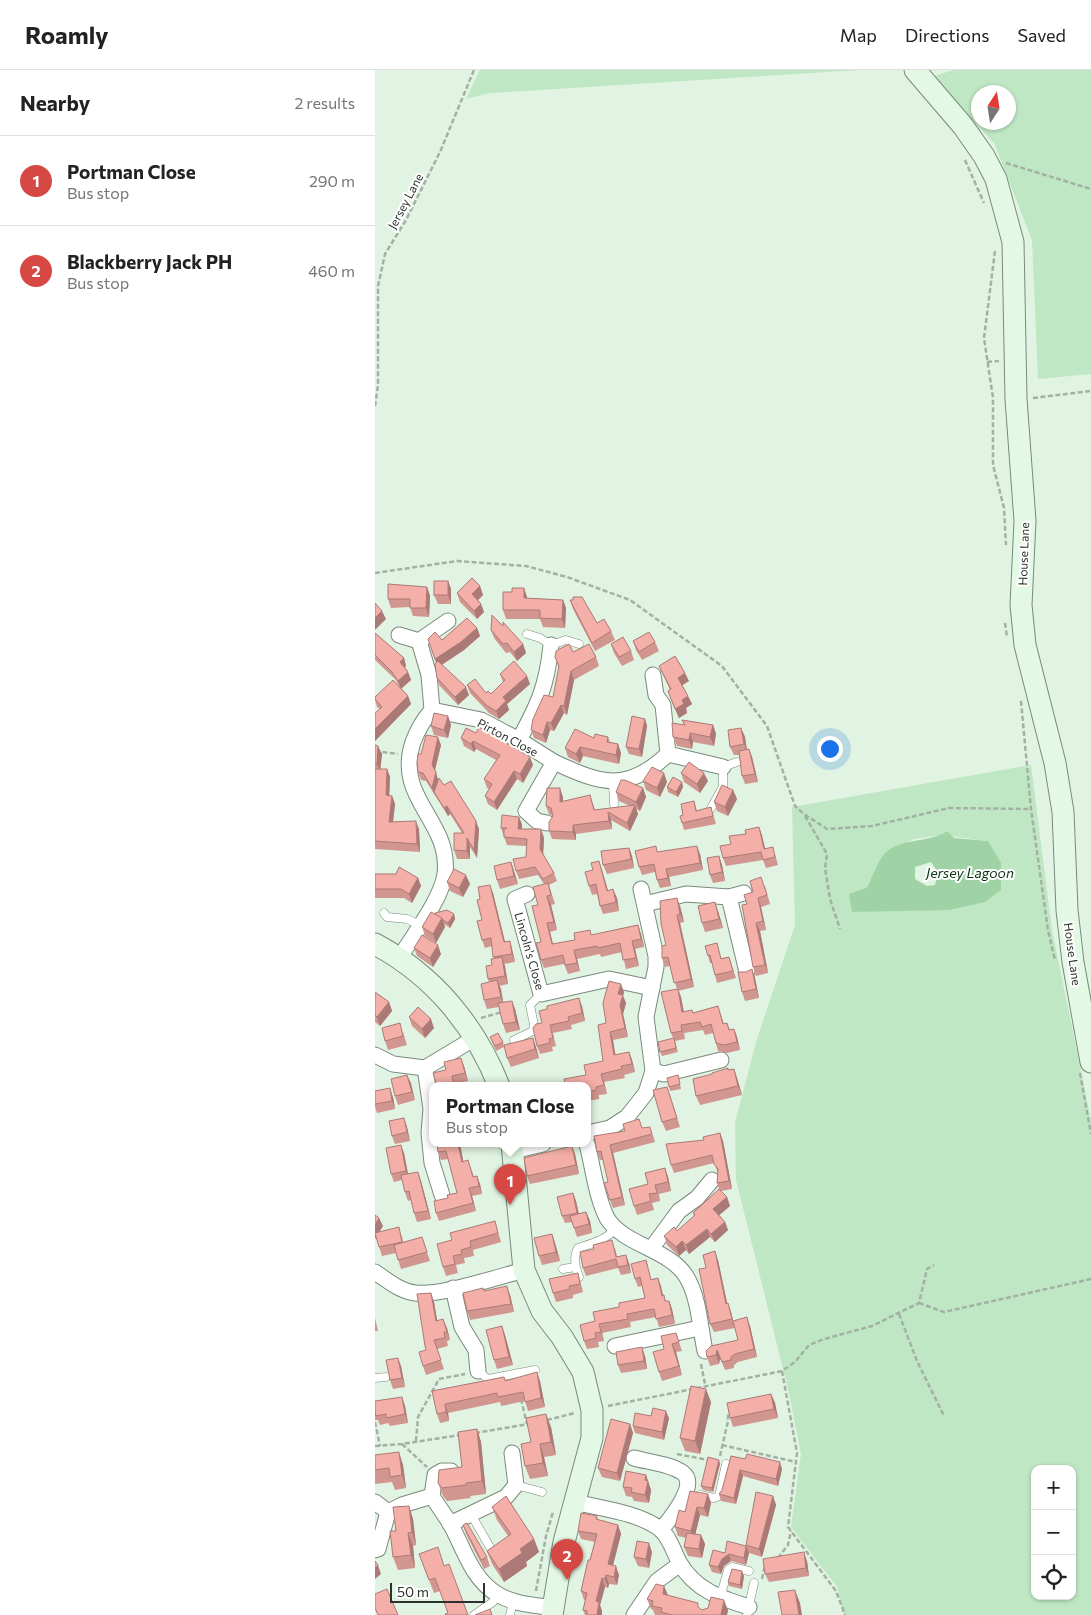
<!DOCTYPE html>
<html lang="en">
<head>
<meta charset="utf-8">
<style>
	body { margin:0; font-family:Commissioner,sans-serif; background:#f2f2f2; color:#222 }
	.controls { position:absolute; right:15px; bottom:15px; display:grid; overflow:hidden; border-radius:10px; box-shadow:0 1px 4px #0004 }
	.controls button { width:45px; height:45px; display:grid; place-items:center; padding:0; border:0; border-bottom:1px solid #e0e0e0; background:#fff; color:#222; font:25px sans-serif }
	.compass { position:absolute; left:596px; top:15px; width:45px; height:45px; border-radius:50%; background:#fff; box-shadow:0 1px 4px #0004; rotate:12deg }
	.scale { position:absolute; left:15px; bottom:12px; width:95px; box-sizing:border-box; padding-left:5px; border:2px solid #2b322c; border-top:0; font-size:14px; line-height:18px; white-space:nowrap; color:#2b322c; -webkit-text-stroke:4px #fff; paint-order:stroke }
	.you { position:absolute; left:454px; top:678px; width:18px; height:18px; margin:-12px; border:4px solid #fff; border-radius:50%; background:#1a73e8; box-shadow:0 0 0 8px #1a73e833 }
	.badge { display:grid; place-items:center; width:32px; height:32px; border-radius:50%; background:#d64844; color:#fff; font-size:16px; font-weight:700 }
	.pin { position:absolute; translate:-50% -41px; filter:drop-shadow(0 1px 2px #0008) }
	.pin::after { content:''; position:absolute; top:26px; width:18px; height:15px; background:inherit; clip-path:polygon(0 0,100% 0,50% 100%) }
	.popup { position:absolute; left:54px; top:1012px; width:162px; height:65px; box-sizing:border-box; display:grid; place-content:center; border-radius:10px; background:#fff; filter:drop-shadow(0 1px 4px #0005); font-size:16px; white-space:nowrap; color:#767676 }
	.popup b { font-size:19px; color:#222 }
	.popup::after { content:''; position:absolute; left:50%; top:100%; margin-left:-10px; border:10px solid transparent; border-top-color:#fff }
	.list { margin:0; padding:0; list-style:none }
	h2 { display:flex; justify-content:space-between; align-items:center; height:65px; margin:0; padding:0 20px; font-size:21px }
	h2 small { font-size:16px; font-weight:400; color:#767676 }
	.list li { display:grid; grid-template-columns:32px 1fr auto; gap:15px; align-items:center; box-sizing:border-box; height:90px; padding:0 20px; border-top:1px solid #e0e0e0 }
	.list b { display:block; font-size:19px; white-space:nowrap }
	.list p { margin:0; font-size:16px; white-space:nowrap; color:#767676 }
	.list em { font-size:16px; font-style:normal; color:#767676 }
	.icon { flex:none; width:28px; height:28px; fill:none; stroke:currentColor; stroke-width:2; stroke-linecap:round; stroke-linejoin:round }
	.map { position:relative; flex:none; width:716px; height:1545px; overflow:hidden }
	header { display:flex; align-items:center; gap:30px; box-sizing:border-box; height:70px; padding:0 25px; background:#fff; border-bottom:1px solid #e0e0e0 }
	header strong { font-size:24px }
	nav { display:flex; gap:28px; margin-inline-start:auto; font-size:18px }
	main { display:flex }
	aside { flex:1; background:#fff }
	.map>svg:first-child { display:block }
	.green { fill:#bfe7c4; fill-rule:evenodd }
	.water { fill:#9fd3a5; fill-rule:evenodd }
	.lines { fill:none; stroke-linecap:round; stroke-linejoin:round }
	.lane-casing { stroke:#798a7b; stroke-width:9 }
	.street-casing { stroke:#798a7b; stroke-width:17 }
	.secondary-casing { stroke:#798a7b; stroke-width:23 }
	.path { stroke:#a3b1a4; stroke-width:2.5; stroke-dasharray:5 2.5; stroke-linecap:butt }
	.lane { stroke:#fff; stroke-width:8 }
	.street { stroke:#fff; stroke-width:15 }
	.secondary { stroke:#e3f9e6; stroke-width:21 }
	.wall { fill:#d29690 }
	.shaded-wall { fill:#ab7a76 }
	.building { fill:#f4afa8; stroke:#ab7a76 }
	.labels { text-anchor:middle; dominant-baseline:central; stroke-width:4; stroke-linejoin:round; paint-order:stroke }
	.street-label { font-size:12px; fill:#2b322c; stroke:#fff }
	.water-label { font-size:14px; font-style:italic; fill:#0c3214; stroke:#fff }
</style>
</head>
<body>
<header>
<strong>Roamly</strong>
<nav><a>Map</a><a>Directions</a><a>Saved</a></nav>
</header>
<main>
<aside>
<h2>Nearby<small>2 results</small></h2>
<ul class="list">
<li><span class="badge">1</span><div><b>Portman Close</b><p>Bus stop</p></div><em>290 m</em></li>
<li><span class="badge">2</span><div><b>Blackberry Jack PH</b><p>Bus stop</p></div><em>460 m</em></li>
</ul>
</aside>
<div class="map">
<svg width="716" height="1545" viewBox="0 0 716 1545">
	<rect width="100%" height="100%" fill="#e1f3e2"/>
	<g class="green">
		<path d="M105 0H485L115 23 91 29Z"/>
		<path d="M578 0H716V304L663 309 657 170 619 73 557 7ZM604 22H634V52H604Z"/>
		<path d="M656 695 677 860 716 1050V1545H469L462 1517 416 1457 426 1384 413 1319 361 1110 360 1053 381 972 420 855 417 737ZM567 765 613 771 532 840 477 842 510 783 539 769ZM660 1399H697V1526H660Z"/>
	</g>
	<path class="water" d="M572 761 579 768 613 771 626 793V820L610 832 574 840 477 842 474 824 491 818C497 809 503 790 510 783 525 768 559 772 572 761ZM556 792 563 802 560 815 552 816 540 809V797Z"/>
	<g class="lines">
		<defs>
			<g id="lane">
				<path d="M152 564 165 568 176 575 191 570 204 574"/>
				<path d="M238 712 239 734"/>
				<path d="M335 740 348 717V697L362 692"/>
				<path d="M9 843 12 847 32 849 45 855"/>
				<path d="M139 970 158 961 159 955 155 935 166 924"/>
				<path d="M188 1199 200 1197"/>
				<path d="M204 1207C200 1197 198 1187 203 1178 218 1173 231 1170 241 1158"/>
				<path d="M103 1301 113 1309 160 1300"/>
				<path d="M0 1308 11 1307"/>
				<path d="M141 1415 167 1422"/>
				<path d="M325 1425 339 1428 344 1426 351 1394"/>
				<path d="M97 1446 120 1486"/>
				<path d="M345 1528 353 1500 357 1497 374 1501"/>
				<path d="M99 1545 118 1532 122 1524"/>
				<path d="M135 1545 138 1531"/>
				<path d="M372 1545 379 1513"/>
			</g>
			<g id="street">
				<path d="M24 565 44 571 73 551"/>
				<path d="M57 640 106 650 144 670 179 692 151 741 162 751 172 753"/>
				<path d="M144 670C163 635 172 616 176 575"/>
				<path d="M293 684 348 697"/>
				<path d="M179 692C226 714 252 723 293 684L288 635 281 625 278 605"/>
				<path d="M152 824 140 829 166 924 234 909 277 918"/>
				<path d="M354 827 372 902"/>
				<path d="M270 834 311 824 354 827 369 823"/>
				<path d="M25 887C39 864 66 830 70 804 76 750 19 729 38 672 43 659 48 650 57 640L54 605 44 571"/>
				<path d="M0 985 18 994 50 998 100 968"/>
				<path d="M50 998 56 1039 54 1063 57 1093 67 1125"/>
				<path d="M278 1001 289 1004 346 990"/>
				<path d="M212 1063 235 1058 252 1047 271 1023 278 1001 271 947 281 897V886L266 819"/>
				<path d="M212 1074C218 1097 221 1126 232 1148 248 1175 294 1179 311 1206 324 1227 325 1257 330 1281"/>
				<path d="M138 1081 168 1074"/>
				<path d="M276 1179 304 1141 322 1128 337 1110"/>
				<path d="M0 1202C13 1211 25 1221 40 1223 65 1226 123 1207 149 1200"/>
				<path d="M78 1218 87 1257 101 1280 103 1301"/>
				<path d="M240 1276 325 1258"/>
				<path d="M259 1388C273 1392 296 1394 308 1403 324 1415 294 1450 286 1460"/>
				<path d="M76 1401H67L60 1405 57 1426C63 1436 70 1445 76 1455 89 1479 97 1509 122 1524 138 1534 159 1535 178 1538"/>
				<path d="M0 1432 13 1442"/>
				<path d="M200 1432C227 1439 262 1442 285 1459 294 1466 299 1482 304 1492 320 1520 345 1528 374 1537"/>
				<path d="M75 1454 131 1427 141 1415 137 1383"/>
				<path d="M0 1480 3 1479 13 1442 27 1435 57 1426"/>
				<path d="M259 1545 282 1511 305 1494"/>
			</g>
			<g id="secondary">
				<path d="M540 0 588 56 609 86 621 109 638 172 641 329 650 451 646 535 650 575 680 693 688 742 692 840 698 892 716 992"/>
				<path d="M0 874C58 905 100 955 124 1016"/>
				<path d="M137 1074 149 1200 167 1241 187 1267 208 1302 217 1340V1368L189 1472 177 1545"/>
			</g>
		</defs>
		<use href="#lane" class="lane-casing"/>
		<use href="#street" class="street-casing"/>
		<use href="#secondary" class="secondary-casing"/>
		<g class="path">
			<path d="M590 90 609 133"/>
			<path d="M631 93 716 119"/>
			<path d="M620 181 609 268 618 328V395L629 438 631 475"/>
			<path d="M612 292 624 291"/>
			<path d="M658 328 716 321"/>
			<path d="M0 336 3 315V216L10 184 31 150 65 82 99 0"/>
			<path d="M0 503 82 491 151 496 192 507 255 530 347 596 392 656 420 736 429 744 452 759 497 756 574 738 656 739"/>
			<path d="M630 553 632 567"/>
			<path d="M646 631 656 739 673 860 680 890"/>
			<path d="M0 681 23 684"/>
			<path d="M430 746 452 784 450 798 455 829 465 859"/>
			<path d="M106 948 127 942"/>
			<path d="M705 1003 716 1064"/>
			<path d="M544 1233 569 1242 716 1209"/>
			<path d="M524 1244 542 1291 569 1346"/>
			<path d="M326 1294 330 1314"/>
			<path d="M407 1301 422 1383 413 1457 461 1521 470 1545"/>
			<path d="M146 1329 152 1354"/>
			<path d="M233 1336 407 1301 420 1292 434 1275 449 1269 497 1256 544 1233 552 1199 559 1195"/>
			<path d="M172 1350 200 1343"/>
			<path d="M0 1352 5 1376"/>
			<path d="M100 1363 154 1354"/>
			<path d="M41 1371 43 1347 64 1309 90 1304"/>
			<path d="M27 1374 52 1397"/>
			<path d="M347 1375 421 1392"/>
			<path d="M0 1376 27 1374 85 1365"/>
			<path d="M302 1384 333 1390"/>
			<path d="M345 1386 353 1351V1342"/>
			<path d="M403 1488 413 1475 416 1461"/>
			<path d="M387 1509 390 1495"/>
			<path d="M161 1521 171 1466 178 1442"/>
		</g>
		<use href="#lane" class="lane"/>
		<use href="#street" class="street"/>
		<use href="#secondary" class="secondary"/>
	</g>
	<g class="wall">
		<path d="M73 511 76 519V534H63L59 525Z"/>
		<path d="M105 516 108 525 103 530 106 534 109 542 102 549 85 532 82 523Z"/>
		<path d="M52 517 55 526 54 547 38 546 35 537 16 538 13 529Z"/>
		<path d="M149 518 152 528 188 530 191 538 190 558 168 557 165 549H131L128 540 137 522Z"/>
		<path d="M195 530H198L222 553 236 561 240 570 220 581 198 539Z"/>
		<path d="M102 558 105 566 89 580 67 595 94 625 83 635 64 615 62 608 61 593 53 569 67 570Z"/>
		<path d="M116 560 148 574 151 583 142 591 135 582 131 583 119 568Z"/>
		<path d="M0 563 29 588 31 596 30 597 33 602 36 610 26 618 33 626 36 634 0 671V643L5 639 2 637 0 630V627L24 616 20 609 0 590Z"/>
		<path d="M258 571 280 572 284 581 267 590 261 580Z"/>
		<path d="M236 574 256 581 259 590 247 596 239 583Z"/>
		<path d="M198 582 221 587 224 596 199 610 192 645 189 643 179 661 175 660 171 673 159 668 156 660 178 627 184 598 180 587Z"/>
		<path d="M284 596 314 611 307 615 317 634 311 638 312 643 304 648 293 621 295 620 288 605Z"/>
		<path d="M125 604 155 614 132 634 134 640 124 649 114 643 95 623 92 615 116 624 128 612Z"/>
		<path d="M73 646 76 655 73 668 59 665 56 656Z"/>
		<path d="M270 649 272 656 267 687 254 684 251 677Z"/>
		<path d="M307 650 338 655 341 664 339 676 318 672 317 679 302 676 298 667 309 655Z"/>
		<path d="M91 658 158 695 148 713 142 709 122 740 113 734 110 726 114 719 112 718 109 709 121 690 101 679 99 682 89 676 86 668Z"/>
		<path d="M366 658 370 667 372 679 377 687 383 712 370 714 367 706 364 685H359L355 677Z"/>
		<path d="M233 667 235 672 243 674 246 683 244 694 208 686 205 693 193 687 190 678 219 668Z"/>
		<path d="M0 675 7 684 5 699H12L15 707 14 725 17 726 20 734 18 752 44 759 45 782 0 779Z"/>
		<path d="M66 675 60 701 63 710 69 715 104 759 102 788 95 777V789H82L79 780 87 763 75 744 73 746 51 711 46 710 43 702 46 684Z"/>
		<path d="M306 703 333 711 325 723 309 712Z"/>
		<path d="M268 711 292 712 285 727 271 720Z"/>
		<path d="M307 712 308 717 303 727 293 722 292 717Z"/>
		<path d="M268 718 271 727 265 741 261 739 263 744 255 761 236 750 237 759 201 764V770L177 769 174 761 178 746 174 744 171 736 188 727V732L215 725 220 740 255 736 244 731 241 722Z"/>
		<path d="M358 720 362 729 353 746 342 741 339 732Z"/>
		<path d="M319 731 322 741 336 737 341 754 309 760 307 753 308 745Z"/>
		<path d="M144 747 147 755V759H166L169 768 168 784 179 803 182 811 174 815 180 834 176 835 182 860 175 862 178 874 200 870 217 865 263 855 266 864 269 877 260 879 264 896 251 899 247 882 226 887 225 884 202 889 205 901 193 904 189 894 169 898 166 890V872L163 835 169 814 163 805 144 809 141 801 151 787V776L132 775 126 758Z"/>
		<path d="M384 757 390 779 400 784 403 795 391 798 388 790 351 796 348 788 356 774 371 764Z"/>
		<path d="M254 778 257 786 259 798 232 804 228 795Z"/>
		<path d="M283 782 325 784 328 800 294 807 296 816 285 818 282 810 280 802 267 805 264 797Z"/>
		<path d="M344 786 347 795 350 811 338 813 335 805Z"/>
		<path d="M136 792 143 814 125 819 122 810Z"/>
		<path d="M227 800 233 820 242 828 244 841 228 844 225 836 222 824 217 825 214 816Z"/>
		<path d="M0 804 43 808 46 816 37 833 29 828H0Z"/>
		<path d="M72 812 95 814 88 827 75 821Z"/>
		<path d="M390 816 395 834 386 837 391 860 385 861 393 903 381 906 378 897V822Z"/>
		<path d="M118 823 130 872 135 871 137 879 140 892 129 894 133 914 124 916 128 932 137 931 140 939 145 960 131 963 128 954 124 937 112 939 109 930 114 912 113 909 119 889 117 876 110 878 107 870V850L105 829Z"/>
		<path d="M305 836 309 852 305 853 319 917 303 921 306 927 309 942 318 943 343 936 349 954 352 953 355 960 359 959 362 967 365 980 352 983 343 981 338 963 330 965 328 960 309 963 310 969 300 971 303 982 287 986 285 982 298 968 296 963 302 919 295 896 290 897 287 888 291 875Z"/>
		<path d="M343 841 348 858 330 862 327 853Z"/>
		<path d="M59 844H79L80 849 75 858 69 854 70 857 61 873 50 866 47 857Z"/>
		<path d="M39 878 66 884 58 897 42 886Z"/>
		<path d="M344 880 346 888 354 887 361 908 342 913 337 893H335L333 886Z"/>
		<path d="M377 899 380 908 384 928 370 931 367 922 371 902Z"/>
		<path d="M0 921V922L14 932 17 941 5 956 0 952Z"/>
		<path d="M249 922 248 926 251 933 248 944 253 967 238 970 240 985 254 982 257 990 260 1002 249 1005 250 1008 229 1012 232 1024 224 1025V1029L212 1031V1016L190 1013 211 1005 228 991 231 953Z"/>
		<path d="M207 936 210 951 196 955 197 959 178 963 181 976 177 977 178 981 165 984 162 976 167 953Z"/>
		<path d="M34 947 59 958 50 968 37 956Z"/>
		<path d="M28 962 32 975 13 980 10 971Z"/>
		<path d="M115 967 128 972 129 977 121 981Z"/>
		<path d="M158 968 161 977 164 988 136 997 132 988Z"/>
		<path d="M89 996 93 1011 80 1014 62 1016Z"/>
		<path d="M359 999 362 1008 367 1025 325 1035 321 1026 353 1000Z"/>
		<path d="M32 1005 40 1030 23 1035 20 1026Z"/>
		<path d="M303 1005 306 1019 295 1021 294 1017Z"/>
		<path d="M295 1025 305 1057 291 1061 287 1052Z"/>
		<path d="M18 1027 20 1039 2 1043 0 1037V1034Z"/>
		<path d="M29 1048 32 1057 35 1071 20 1074 17 1066Z"/>
		<path d="M267 1058 278 1065 280 1072 238 1083 250 1135 238 1138 235 1130 233 1112 228 1090H225L222 1082Z"/>
		<path d="M345 1063 348 1071 357 1119 346 1121 352 1127 355 1136 344 1145 350 1152 353 1160 340 1172 335 1167 314 1184 311 1180 304 1186 292 1175 289 1166 302 1161 319 1146 318 1143 344 1119 342 1113 343 1103 339 1093 299 1103 296 1095 329 1070Z"/>
		<path d="M62 1074H85L88 1091 96 1098 99 1107 105 1114 107 1124 97 1126 101 1141 64 1151 61 1143 73 1128 82 1123 73 1089 66 1090 63 1082Z"/>
		<path d="M197 1076 200 1084 204 1104 155 1114 152 1106Z"/>
		<path d="M29 1083 33 1104 46 1111 56 1149 42 1152 39 1143 36 1130 33 1131 30 1122 27 1110 19 1112 16 1104Z"/>
		<path d="M290 1098 293 1107 296 1121 284 1124 285 1131 277 1133 279 1140 262 1145 259 1136Z"/>
		<path d="M198 1123 201 1131 204 1144 211 1142 215 1151 217 1163 202 1167 197 1152 190 1153 187 1146Z"/>
		<path d="M0 1145 8 1156 4 1162 27 1166 28 1172 47 1167 55 1191 26 1199 21 1183 7 1186 1 1167 0 1169Z"/>
		<path d="M120 1151 126 1172 98 1180 99 1186 89 1188 90 1193 81 1195 83 1203 71 1206 68 1197 77 1170Z"/>
		<path d="M177 1164 180 1173 185 1191 167 1195 164 1186Z"/>
		<path d="M240 1178 242 1186 254 1193 256 1203 246 1205 243 1198 211 1206 208 1198Z"/>
		<path d="M271 1190 276 1209 283 1208 288 1225 291 1231H294L297 1239 300 1254 284 1257 281 1247 255 1252 256 1257 227 1263 229 1271 223 1272 224 1277 212 1279 209 1271 220 1251 244 1237 270 1228 267 1216 263 1217 260 1209Z"/>
		<path d="M343 1190 352 1233H353L356 1242 360 1258 339 1262 335 1254 331 1198Z"/>
		<path d="M203 1203 208 1222 198 1225V1228L181 1232 178 1223Z"/>
		<path d="M109 1221 135 1225 139 1242 95 1250 92 1241Z"/>
		<path d="M56 1223 59 1232 62 1251 72 1258 75 1270 72 1271 73 1276 62 1279 69 1299 51 1305 48 1296 51 1280Z"/>
		<path d="M0 1248 3 1261H0Z"/>
		<path d="M127 1256 130 1265 138 1295 122 1299 119 1290Z"/>
		<path d="M375 1256 382 1287 363 1292 359 1295V1298L350 1300 345 1288 344 1294 335 1296 332 1287 363 1270Z"/>
		<path d="M301 1263 307 1281 301 1282 307 1305 287 1311 284 1302 289 1279Z"/>
		<path d="M270 1286 272 1299 246 1303 243 1295Z"/>
		<path d="M26 1296 30 1317 18 1319 15 1310Z"/>
		<path d="M129 1307 130 1311H165L170 1337 153 1341 150 1331 126 1336 125 1332 73 1343 74 1351 65 1353 62 1344 57 1321Z"/>
		<path d="M396 1324 400 1333 403 1348 358 1357 355 1348Z"/>
		<path d="M27 1327 30 1336 33 1353 15 1356 13 1353 5 1355 3 1350H0V1331Z"/>
		<path d="M336 1332 325 1384 310 1381 305 1368Z"/>
		<path d="M276 1346 294 1348 289 1370 260 1363 258 1356Z"/>
		<path d="M255 1354 258 1363 245 1411 227 1407 223 1398Z"/>
		<path d="M176 1357 181 1385 169 1387 173 1406 155 1409 150 1396 156 1372Z"/>
		<path d="M102 1359 106 1372 111 1424 95 1426 96 1428 72 1431 68 1426 63 1413 87 1397Z"/>
		<path d="M0 1385 28 1395 31 1418 20 1420 17 1412 0 1414Z"/>
		<path d="M356 1386 407 1399 403 1416 368 1406 361 1434 346 1431 344 1424 347 1420Z"/>
		<path d="M345 1394 338 1422 328 1420 326 1416Z"/>
		<path d="M271 1405 276 1420 274 1433 259 1431 257 1427 251 1426 248 1417Z"/>
		<path d="M333 1424 336 1433 333 1447 325 1445 320 1464 326 1465 330 1474 327 1488 313 1486 309 1477 311 1468 303 1466 300 1457 310 1442Z"/>
		<path d="M398 1426 401 1435 387 1487 374 1483 371 1495 356 1491 349 1496 346 1504 337 1502 334 1495 350 1483 371 1476Z"/>
		<path d="M34 1436 38 1449 41 1475 38 1476 40 1498 23 1500 18 1487 21 1461Z"/>
		<path d="M117 1437 159 1469 164 1482 151 1492 152 1496 129 1512 117 1494 112 1481 133 1466 122 1450Z"/>
		<path d="M222 1446 223 1450 243 1455 246 1464 238 1495 244 1505 242 1515 234 1514 233 1518 230 1517 225 1535 227 1541V1545H210L208 1540 210 1530H209L206 1521 220 1472 206 1469 203 1461Z"/>
		<path d="M88 1455 112 1487 115 1496 109 1499 91 1464Z"/>
		<path d="M63 1477 73 1543 65 1521 59 1523 44 1484Z"/>
		<path d="M277 1482 274 1498 263 1496 259 1487Z"/>
		<path d="M432 1491 434 1506 394 1512 390 1504Z"/>
		<path d="M369 1506 367 1519 354 1516 353 1512Z"/>
		<path d="M289 1516 293 1525 325 1539 327 1540H353L352 1545H280L278 1540 276 1539 272 1529Z"/>
	</g>
	<g class="shaded-wall">
		<path d="M73 511 76 519V534L73 525Z"/>
		<path d="M105 516 108 525 100 533 97 524Z"/>
		<path d="M52 517 55 526 54 547 51 538Z"/>
		<path d="M149 518 152 527V537L149 528Z"/>
		<path d="M188 530 191 538 190 558 187 549Z"/>
		<path d="M106 534 109 542 102 549 99 541Z"/>
		<path d="M7 541 11 549 0 560V548Z"/>
		<path d="M102 558 105 566 89 580 63 597 60 589Z"/>
		<path d="M148 574 151 583 142 591 139 582Z"/>
		<path d="M29 588 31 596 27 600 25 592Z"/>
		<path d="M196 601 199 610 192 645 189 636Z"/>
		<path d="M33 602 36 610 26 619 23 611Z"/>
		<path d="M310 603 314 611 306 616 303 608Z"/>
		<path d="M152 606 155 614 132 634 134 640 124 649 121 641 128 627Z"/>
		<path d="M91 617 94 625 83 635 80 627Z"/>
		<path d="M33 626 36 634 0 671V659Z"/>
		<path d="M313 626 317 634 311 638 312 643 304 648 300 639 307 630Z"/>
		<path d="M186 635 189 643 179 661 176 653Z"/>
		<path d="M73 646 76 655 73 668 69 660Z"/>
		<path d="M270 649 272 656 267 687 264 679Z"/>
		<path d="M172 652 175 660 171 673 168 665Z"/>
		<path d="M338 655 341 664 339 676 335 667Z"/>
		<path d="M366 658 370 667 372 683 369 674Z"/>
		<path d="M315 663 318 672 317 679 314 670Z"/>
		<path d="M63 667 66 675 59 703 57 695Z"/>
		<path d="M98 671 101 679 99 682 96 674Z"/>
		<path d="M243 674 246 683 244 694 241 685Z"/>
		<path d="M3 676 7 684 5 703 2 694Z"/>
		<path d="M205 677 208 686 205 693 201 684Z"/>
		<path d="M374 679 377 687 383 712 380 704Z"/>
		<path d="M155 687 158 695 148 713 145 704Z"/>
		<path d="M12 699 15 707 14 733 11 725Z"/>
		<path d="M139 701 142 709 122 740 119 732Z"/>
		<path d="M61 702 63 710 59 722 60 726 57 718Z"/>
		<path d="M289 703 292 712 285 727 282 718Z"/>
		<path d="M329 703 333 711 325 723 322 714Z"/>
		<path d="M307 712 308 717 303 727 301 722Z"/>
		<path d="M185 718 188 727V741L185 732Z"/>
		<path d="M268 718 271 727 265 741 261 732Z"/>
		<path d="M358 720 362 729 353 746 350 737Z"/>
		<path d="M17 726 20 734 17 760 14 752Z"/>
		<path d="M260 735 263 744 255 761 252 753Z"/>
		<path d="M72 736 75 744 73 746 69 738Z"/>
		<path d="M233 742 236 750 237 759 234 751Z"/>
		<path d="M144 747 147 755 146 767 143 759Z"/>
		<path d="M41 751 44 759 45 782 42 774Z"/>
		<path d="M101 751 104 759 102 788 99 780Z"/>
		<path d="M198 755 201 764V770L198 762Z"/>
		<path d="M384 757 387 765 392 787 389 779Z"/>
		<path d="M166 759 169 768 168 787 165 779Z"/>
		<path d="M92 768 95 777V789L92 781Z"/>
		<path d="M322 776 325 784 328 800 325 793Z"/>
		<path d="M254 778 257 786 259 798 256 789Z"/>
		<path d="M344 786 347 795 350 811 347 802Z"/>
		<path d="M224 791 227 800 235 829 232 821Z"/>
		<path d="M136 792 139 801 143 814 139 806Z"/>
		<path d="M291 799 294 807 296 816 293 808Z"/>
		<path d="M91 805 95 814 88 827 84 818Z"/>
		<path d="M43 808 46 816 37 833 34 824Z"/>
		<path d="M115 815 118 823 132 880 129 872Z"/>
		<path d="M238 819 242 828 244 841 241 832Z"/>
		<path d="M172 826 176 835 182 860 179 852Z"/>
		<path d="M302 828 305 836 309 852 305 844Z"/>
		<path d="M383 828 386 837 391 860 388 851Z"/>
		<path d="M340 832 343 841 348 858 344 849Z"/>
		<path d="M79 844 80 849 75 858 73 853Z"/>
		<path d="M302 845 305 853 319 917 316 909Z"/>
		<path d="M67 848 70 857 61 873 58 864Z"/>
		<path d="M172 853 175 862 180 883 177 874Z"/>
		<path d="M381 853 385 861 393 903 390 895Z"/>
		<path d="M263 855 266 864 269 877 266 869Z"/>
		<path d="M135 871 137 879 140 892 137 884Z"/>
		<path d="M257 871 260 879 264 896 261 888Z"/>
		<path d="M63 875 66 884 58 897 55 888Z"/>
		<path d="M199 880 202 889 205 901 202 893Z"/>
		<path d="M127 887 130 896 133 914 130 906Z"/>
		<path d="M377 899 380 908 384 928 381 919Z"/>
		<path d="M122 910 126 919 129 936 126 927Z"/>
		<path d="M246 914 249 922 248 926 251 933 248 944 253 967 250 958 245 935 243 924Z"/>
		<path d="M303 919 306 927 310 950 307 942Z"/>
		<path d="M204 928 207 936 210 951 207 943Z"/>
		<path d="M137 931 140 939 145 960 141 952Z"/>
		<path d="M14 932 17 941 5 956 2 947Z"/>
		<path d="M56 949 59 958 50 968 47 959Z"/>
		<path d="M359 959 362 967 365 980 362 972Z"/>
		<path d="M235 962 238 970 242 994 239 985Z"/>
		<path d="M158 968 161 977 164 988 160 979Z"/>
		<path d="M254 982 257 990 260 1002 257 994Z"/>
		<path d="M86 988 89 996 93 1011 90 1003Z"/>
		<path d="M359 999 362 1008 367 1025 363 1016Z"/>
		<path d="M226 1004 229 1012 232 1024 229 1015Z"/>
		<path d="M32 1005 36 1013 40 1030 37 1022Z"/>
		<path d="M15 1018 18 1027 20 1039 17 1031Z"/>
		<path d="M29 1048 32 1057 35 1071 32 1062Z"/>
		<path d="M345 1063 348 1071 357 1119 354 1111Z"/>
		<path d="M83 1074H85L90 1099 87 1092Z"/>
		<path d="M26 1075 29 1083 34 1109 31 1101Z"/>
		<path d="M235 1075 238 1083 250 1135 247 1127Z"/>
		<path d="M197 1076 200 1084 204 1104 201 1095Z"/>
		<path d="M290 1098 293 1107 296 1121 293 1112Z"/>
		<path d="M43 1102 46 1111 56 1149 53 1141Z"/>
		<path d="M102 1106 105 1114 107 1124 104 1116Z"/>
		<path d="M94 1118 97 1126 101 1141 98 1133Z"/>
		<path d="M198 1123 201 1131 205 1150 202 1143Z"/>
		<path d="M352 1127 355 1136 341 1148 338 1139Z"/>
		<path d="M211 1142 215 1151 217 1163 214 1154Z"/>
		<path d="M4 1148 8 1156 0 1169V1155Z"/>
		<path d="M350 1152 353 1160 340 1172 336 1164Z"/>
		<path d="M332 1159 335 1167 314 1184 311 1175Z"/>
		<path d="M177 1164 180 1173 185 1191 181 1182Z"/>
		<path d="M307 1171 311 1180 304 1186 301 1177Z"/>
		<path d="M340 1181 343 1190 354 1242 351 1234Z"/>
		<path d="M251 1185 254 1193 256 1203 253 1195Z"/>
		<path d="M283 1208 286 1216 290 1234 287 1226Z"/>
		<path d="M132 1216 135 1225 139 1242 136 1234Z"/>
		<path d="M56 1223 59 1232 64 1260 61 1251Z"/>
		<path d="M294 1231 297 1239 300 1254 297 1245Z"/>
		<path d="M353 1233 356 1242 360 1258 357 1249Z"/>
		<path d="M372 1247 375 1256 382 1287 379 1279Z"/>
		<path d="M68 1249 72 1258 75 1270 72 1262Z"/>
		<path d="M224 1254 227 1263 229 1271 226 1262Z"/>
		<path d="M127 1256 130 1265 138 1295 134 1287Z"/>
		<path d="M297 1274 301 1282 307 1305 304 1296Z"/>
		<path d="M267 1277 270 1286 272 1299 269 1291Z"/>
		<path d="M342 1280 345 1288 344 1294 341 1285Z"/>
		<path d="M23 1288 26 1296 30 1317 27 1308Z"/>
		<path d="M162 1302 165 1311 170 1337 166 1328Z"/>
		<path d="M331 1319 336 1332 325 1384 320 1371Z"/>
		<path d="M396 1324 400 1333 403 1348 399 1339Z"/>
		<path d="M27 1327 30 1336 33 1353 30 1344Z"/>
		<path d="M70 1334 73 1343 74 1351 71 1342Z"/>
		<path d="M291 1341 294 1348 289 1370 287 1362Z"/>
		<path d="M171 1344 176 1357 181 1385 176 1372Z"/>
		<path d="M255 1354 258 1363 245 1411 242 1403Z"/>
		<path d="M102 1359 106 1372 111 1424 107 1411Z"/>
		<path d="M165 1374 169 1387 173 1406 168 1393Z"/>
		<path d="M24 1382 28 1395 31 1418 27 1405Z"/>
		<path d="M344 1390 345 1394 338 1422 337 1418Z"/>
		<path d="M405 1392 407 1399 403 1416 401 1409Z"/>
		<path d="M365 1400 368 1406 361 1434 359 1428Z"/>
		<path d="M271 1405 276 1420 274 1433 270 1425V1410Z"/>
		<path d="M333 1424 336 1433 333 1447 329 1438Z"/>
		<path d="M398 1426 401 1435 387 1487 384 1479Z"/>
		<path d="M34 1436 38 1449 41 1475 37 1462Z"/>
		<path d="M322 1437 325 1445 319 1470 316 1461Z"/>
		<path d="M243 1455 246 1464 236 1503 233 1494Z"/>
		<path d="M33 1463 38 1476 40 1498 36 1485Z"/>
		<path d="M326 1465 330 1474 327 1488 324 1479Z"/>
		<path d="M159 1469 164 1482 151 1492 152 1496 129 1512 124 1499 145 1479Z"/>
		<path d="M274 1473 277 1482 274 1498 271 1489Z"/>
		<path d="M371 1476 374 1483 371 1495 369 1488Z"/>
		<path d="M429 1482 432 1491 434 1506 431 1498Z"/>
		<path d="M354 1484 356 1491 349 1496 346 1504 343 1497 347 1489Z"/>
		<path d="M3 1495 6 1504 0 1509V1498Z"/>
		<path d="M241 1496 244 1505 242 1515 239 1507Z"/>
		<path d="M367 1501 369 1506 367 1519 365 1515Z"/>
		<path d="M231 1505 234 1514 233 1518 230 1509Z"/>
		<path d="M227 1508 230 1517 225 1535 227 1541V1545H222L221 1531Z"/>
		<path d="M289 1516 293 1526 288 1524Z"/>
		<path d="M420 1520 425 1533 427 1545H424Z"/>
		<path d="M349 1530 353 1540 352 1545H346Z"/>
	</g>
	<g class="building">
		<path d="M97 508 105 516 97 524 106 534 99 541 82 523Z"/>
		<rect x="59" y="511" width="14" height="14"/>
		<path d="M13 514 52 517 51 538H35V529H13Z"/>
		<path d="M137 518H149V528L188 530 187 549 165 548V540H128V522H137Z"/>
		<path d="M198 527H207L222 553 229 549 236 561 217 573 195 530H198Z"/>
		<path d="M0 533 7 541 0 548Z"/>
		<path d="M117 545 128 556V552L148 574 139 582 132 573 128 574 116 560Z"/>
		<path d="M92 548 102 558 86 572 60 589 53 569 60 562 67 570Z"/>
		<path d="M274 562 280 572 264 582 258 571Z"/>
		<path d="M0 563 29 588 25 592 33 602 23 611 17 602 0 585Z"/>
		<path d="M248 567 256 581 244 587 236 574Z"/>
		<path d="M194 574 198 582 214 574 221 587 196 601 189 636 186 635 176 653 172 652 168 665 156 660 158 649 169 625 178 627 184 596 180 587 181 581Z"/>
		<path d="M300 586 310 603 303 608 313 626 307 630 309 634 300 639 293 621 296 619 284 596Z"/>
		<path d="M63 591 91 617 80 627 62 608 60 594Z"/>
		<path d="M139 591 152 606 128 627 131 631 121 641 111 635 92 615 100 609 111 623 113 621 116 624 130 610 125 604Z"/>
		<path d="M18 610 33 626 0 659V643L7 637 0 629V627Z"/>
		<path d="M59 643 73 646 69 660 56 656Z"/>
		<path d="M257 646 270 649 264 679 251 677Z"/>
		<path d="M307 650 338 655 335 667 315 663 314 670 298 667 297 653 310 655Z"/>
		<path d="M104 657 155 687 145 704 139 701 119 732 110 726 117 714 109 709 125 685 98 671 96 674 86 668 91 658 101 663Z"/>
		<path d="M366 658 369 674 355 677 353 660Z"/>
		<path d="M200 659 219 668 220 664 233 667 232 672 243 674 241 685 205 677 201 684 190 678Z"/>
		<path d="M51 665 63 667 57 695 61 702 57 718 48 703 43 702 42 692 43 684H46Z"/>
		<path d="M0 675 3 676 2 694H0Z"/>
		<path d="M374 679 380 704 367 706 364 681Z"/>
		<path d="M314 692 329 703 322 714 306 703Z"/>
		<path d="M277 697 289 703 282 718 268 711Z"/>
		<path d="M0 699H12L11 725 17 726 14 752 41 751 42 774 0 771Z"/>
		<path d="M298 707 307 712 301 722 292 717Z"/>
		<path d="M64 708 69 715 76 711 101 751 99 780 92 768V781L79 780V763H89L72 736 69 738 59 722Z"/>
		<path d="M246 710H250L268 718 261 732 241 722Z"/>
		<path d="M347 715 358 720 350 737 339 732Z"/>
		<path d="M172 718H185V732L215 725 219 740 260 735 252 753 233 742 234 751 198 755V762L174 761V752L178 746 176 738 171 736Z"/>
		<path d="M319 731 321 741 336 737 338 746 307 753 305 746 308 745 306 734Z"/>
		<path d="M127 745 144 747 143 759H166L165 779 179 803 168 809 160 797 141 801 138 789 151 787 152 769 129 767V759L132 758H126Z"/>
		<path d="M384 757 389 779 398 777 400 787 388 790 386 782 348 788 345 776 356 774 354 766 371 764 370 760Z"/>
		<path d="M281 776 282 782 322 776 325 793 291 799 293 808 282 810 279 794 264 797 260 781Z"/>
		<path d="M254 778 256 789 228 795 226 781Z"/>
		<path d="M344 786 347 802 335 805 332 788Z"/>
		<path d="M224 791 232 821 238 819 241 832 225 836 221 814 214 816 210 802 218 800 216 793Z"/>
		<path d="M136 792 139 806 122 810 119 796Z"/>
		<path d="M24 797 43 808 34 824 26 819H0V804H21Z"/>
		<path d="M79 799 91 805 84 818 72 812Z"/>
		<path d="M386 807 392 825 383 828 388 851 381 853 390 895 378 897 367 835 372 834 369 825 378 822 375 811Z"/>
		<path d="M173 813 176 825 172 826 179 852 172 853 177 874 200 870 199 863 215 860 216 865 263 855 266 869 257 871 261 888 248 890 245 873 223 878 222 876 199 880 202 893 190 895 188 885 166 890 161 873 166 872 157 836 163 835 158 817Z"/>
		<path d="M115 815 129 872 135 871 137 884 118 887 116 868 107 870 102 851 107 850 102 830 105 829 103 817Z"/>
		<path d="M302 828 305 844 302 845 316 909 299 913 293 887 287 888V876L291 875 286 854 285 831Z"/>
		<path d="M340 832 344 849 327 853 323 836Z"/>
		<path d="M72 840 79 844 73 853 59 844 60 843Z"/>
		<path d="M56 842 67 848 58 864 47 857Z"/>
		<path d="M47 865 63 875 55 888 39 878Z"/>
		<path d="M342 873 346 889 354 887 358 901 340 905 335 885 333 886 330 876Z"/>
		<path d="M127 887 130 906 113 909 111 896 117 895 116 889Z"/>
		<path d="M377 899 381 919 367 922 363 902H371Z"/>
		<path d="M122 910 126 927 109 930 106 914Z"/>
		<path d="M234 911 246 914 243 924 248 925 245 935 250 958 235 962 239 985 254 982 257 994 246 996 247 999 226 1004 229 1015 221 1017V1020L212 1022V1016H184L183 1014 190 1013 189 1009 211 1005 209 995 228 991 223 955 231 953 228 933Z"/>
		<path d="M303 919 307 942 317 940 318 943 343 936 348 954 352 953 354 960 359 959 362 972 349 975 341 973 336 954 327 957 325 952 306 955 307 961 296 963 286 922Z"/>
		<path d="M0 922 14 932 2 947 0 945Z"/>
		<path d="M204 928 207 943 193 947 194 951 175 955 178 968 174 969 175 973 162 976 158 958 161 954 167 953 164 941 172 939V936Z"/>
		<path d="M137 931 141 952 128 954 123 933Z"/>
		<path d="M43 937 56 949 47 959 34 947Z"/>
		<path d="M25 953 28 966 10 971 7 958Z"/>
		<path d="M123 963 128 972 120 976 115 967Z"/>
		<path d="M158 968 160 979 132 988 129 975Z"/>
		<path d="M299 968 301 978 285 982 283 972Z"/>
		<path d="M86 988 90 1003 77 1006 79 1016H62L58 1003 71 1000 69 992Z"/>
		<path d="M353 998V1000L359 999 363 1016 321 1026 318 1009 337 1004V1003Z"/>
		<path d="M32 1005 37 1022 20 1026 16 1009Z"/>
		<path d="M303 1005 305 1014 294 1017 292 1008Z"/>
		<path d="M292 1017 302 1048 287 1052 278 1020Z"/>
		<path d="M15 1018 17 1031 0 1034V1021Z"/>
		<path d="M29 1048 32 1062 17 1066 14 1051Z"/>
		<path d="M264 1049 267 1058 275 1057 277 1064 235 1075 247 1127 235 1130 229 1113 233 1112 226 1081 222 1082 219 1066 250 1061 248 1054Z"/>
		<path d="M345 1063 354 1111 342 1113 343 1099 339 1094 337 1085 296 1095 291 1074 329 1070 328 1067Z"/>
		<path d="M62 1074H83L87 1092 93 1090 98 1107 102 1106 104 1116 94 1118 98 1133 61 1143 59 1131 73 1128 72 1125 82 1123 71 1081 63 1082Z"/>
		<path d="M26 1075 31 1101 16 1104 11 1078Z"/>
		<path d="M197 1076 201 1095 152 1106 149 1088Z"/>
		<path d="M290 1098 293 1112 280 1115 282 1123 274 1124 276 1131 259 1136 254 1119 273 1114 270 1103Z"/>
		<path d="M43 1102 53 1141 39 1143 34 1121 30 1122 26 1105Z"/>
		<path d="M344 1119 352 1127 338 1139 350 1152 336 1164 332 1159 311 1175 307 1171 301 1177 289 1166 299 1157 302 1161 320 1145 318 1143Z"/>
		<path d="M198 1123 202 1143 187 1146 182 1127Z"/>
		<path d="M211 1142 214 1154 199 1158 195 1146Z"/>
		<path d="M0 1145 4 1148 0 1155Z"/>
		<path d="M120 1151 123 1163 95 1171 96 1177 86 1180 87 1184 78 1186 80 1194 68 1197 62 1174 77 1170 75 1163Z"/>
		<path d="M24 1157 27 1172 4 1177 0 1163Z"/>
		<path d="M177 1164 181 1182 164 1186 159 1168Z"/>
		<path d="M47 1167 52 1182 23 1190 19 1175Z"/>
		<path d="M237 1170 241 1187 251 1185 253 1195 243 1197 241 1189 208 1198 205 1182 219 1179 218 1175Z"/>
		<path d="M340 1181 351 1234 353 1233 357 1249 335 1254 324 1199 331 1198 328 1185Z"/>
		<path d="M271 1190 276 1210 283 1208 287 1226 289 1225 290 1231H294L297 1245 281 1249 279 1239 252 1244 253 1249 224 1254 226 1262 220 1263 221 1268 209 1271 205 1255 220 1251 218 1242 244 1237V1233L270 1228 265 1207 260 1209 256 1194Z"/>
		<path d="M203 1203 205 1214 194 1216 195 1219 178 1223 174 1209Z"/>
		<path d="M132 1216 136 1234 92 1241 88 1223 108 1218 109 1221Z"/>
		<path d="M56 1223 61 1251 68 1249 72 1262H69L70 1268 59 1270 66 1290 48 1296 44 1282 51 1280 50 1276 42 1224Z"/>
		<path d="M372 1247 379 1279 360 1284 356 1287V1290L347 1292 342 1280 341 1285 332 1287 331 1281 336 1276 363 1270 358 1251Z"/>
		<path d="M127 1256 134 1287 119 1290 111 1260Z"/>
		<path d="M301 1263 304 1272 297 1274 304 1296 284 1302 278 1282 289 1279 286 1266Z"/>
		<path d="M267 1277 269 1291 243 1295 241 1282Z"/>
		<path d="M23 1288 27 1308 15 1310 11 1290Z"/>
		<path d="M162 1302 166 1328 150 1332 148 1322 123 1327 122 1323 70 1334 71 1342 62 1344 57 1321 129 1307 130 1311Z"/>
		<path d="M316 1316 331 1319 320 1371 305 1368Z"/>
		<path d="M396 1324 399 1339 355 1348 352 1333Z"/>
		<path d="M27 1327 30 1344 11 1348V1344L1 1346 0 1341V1331Z"/>
		<path d="M278 1338 291 1341 287 1362 258 1356 260 1343 276 1346Z"/>
		<path d="M171 1344 176 1372 165 1374 168 1393 150 1396 146 1374 156 1372 151 1348Z"/>
		<path d="M236 1349 255 1354 242 1403 223 1398Z"/>
		<path d="M102 1359 107 1411 91 1413V1415L67 1418 63 1413 64 1400 87 1397 83 1362Z"/>
		<path d="M24 1382 27 1405 15 1407 14 1398 0 1400V1385Z"/>
		<path d="M372 1384 405 1392 401 1409 365 1400 359 1428 344 1424 347 1420 356 1386 370 1389Z"/>
		<path d="M333 1387 344 1390 337 1418 326 1416Z"/>
		<path d="M251 1401 271 1405 270 1410 273 1411 270 1425 256 1422 257 1418 248 1417Z"/>
		<path d="M315 1421 333 1424 329 1438 322 1437 316 1461 300 1457 304 1440 310 1442Z"/>
		<path d="M381 1422 398 1426 384 1479 371 1475Z"/>
		<path d="M131 1426 159 1469 145 1479 147 1483 124 1499 112 1481 136 1464 117 1437Z"/>
		<path d="M34 1436 37 1462 33 1463 36 1485 18 1487 15 1461H21L18 1437Z"/>
		<path d="M206 1443 222 1446 221 1449 243 1455 233 1494 241 1496 239 1507 231 1505 230 1509 227 1508 221 1531 224 1532 222 1545H212V1541L208 1540 212 1523 206 1521 213 1490H215L222 1464 203 1461Z"/>
		<path d="M92 1453 112 1487 106 1490 88 1455Z"/>
		<path d="M312 1463 326 1465 324 1479 309 1477Z"/>
		<path d="M262 1471 274 1473 271 1489 259 1487Z"/>
		<path d="M352 1471 371 1476 369 1488 354 1484 347 1489 343 1497 334 1495 338 1480 350 1483Z"/>
		<path d="M63 1477 69 1496 74 1494 93 1545H71L70 1544 73 1543 60 1508 54 1510 44 1484Z"/>
		<path d="M429 1482 431 1498 390 1504 388 1489Z"/>
		<path d="M0 1491 3 1495 0 1498Z"/>
		<path d="M357 1499 367 1501 365 1515 353 1512Z"/>
		<path d="M281 1514 289 1516 288 1524 323 1533V1537L327 1540 333 1538 336 1527 349 1530 346 1545H297L286 1542 287 1538 277 1536 278 1531 272 1529Z"/>
		<path d="M12 1519 23 1545H3L0 1538V1524Z"/>
		<path d="M420 1520 424 1545H407L403 1522Z"/>
		<path d="M115 1539 117 1545H100Z"/>
	</g>
	<g class="labels">
		<g class="street-label">
			<text transform="translate(30 131) rotate(-62)">Jersey Lane</text>
			<text transform="translate(648 484) rotate(-88)">House Lane</text>
			<text transform="translate(133 667) rotate(28)">Pirton Close</text>
			<text transform="translate(155 881) rotate(74)">Lincoln's Close</text>
			<text transform="translate(698 884) rotate(82)">House Lane</text>
		</g>
		<g class="water-label">
			<text x="595" y="802">Jersey Lagoon</text>
		</g>
	</g>
</svg>
<div class="controls">
<button>+</button>
<button>−</button>
<button><svg class="icon" aria-label="locate" viewBox="0 0 24 24"><circle cx="12" cy="12" r="6"/><path d="M12 2v4M12 18v4M2 12h4M18 12h4"/></svg></button>
</div>
<svg class="compass" viewBox="-18 -18 36 36"><path d="M0-13l5 13h-10z" fill="#e53935"/><path d="M0 13l5-13h-10z" fill="#767676"/></svg>
<div class="scale">50 m</div>
<div class="you"></div>
<div class="pin badge" style="left:135px;top:1135px">1</div>
<div class="popup"><b>Portman Close</b>Bus stop</div>
<div class="pin badge" style="left:192px;top:1510px">2</div>
</div>
</main>
</body>
</html>
